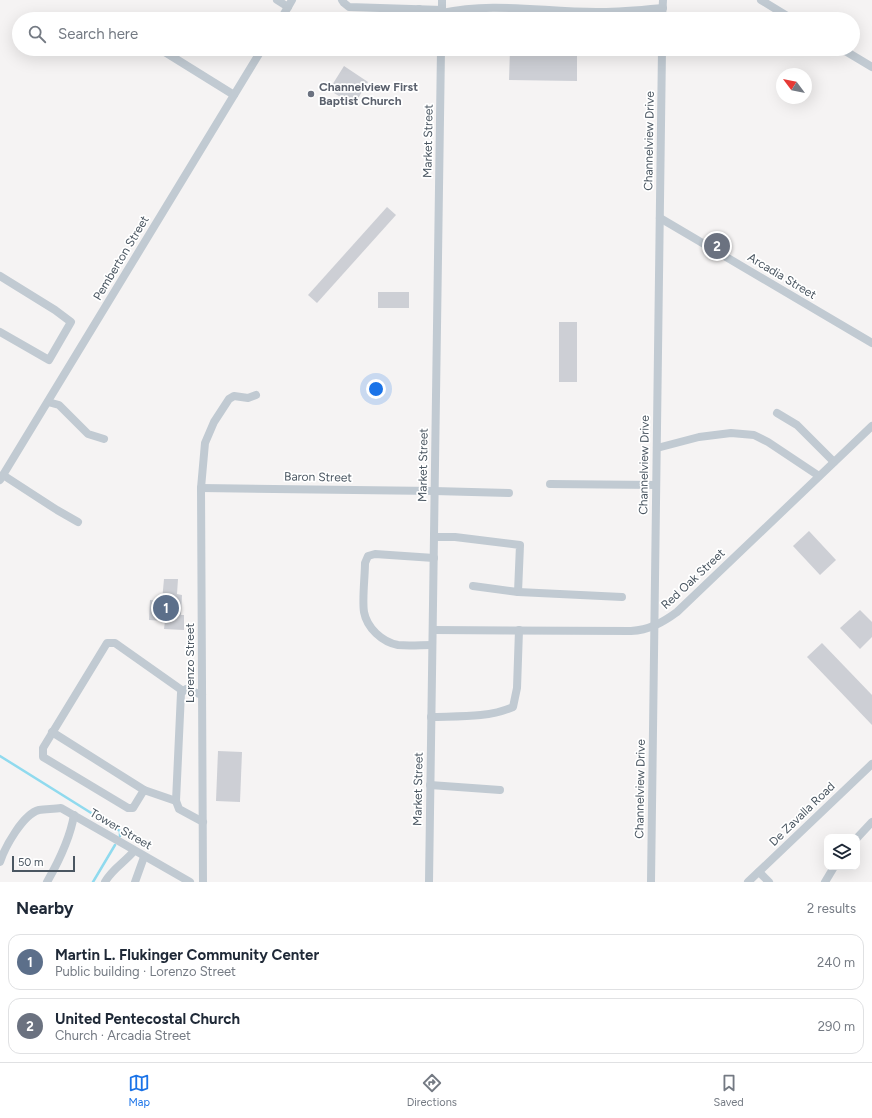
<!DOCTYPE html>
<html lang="en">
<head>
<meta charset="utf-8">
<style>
	body { margin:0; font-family:Figtree,sans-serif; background:#f2f2f3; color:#1f2937 }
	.controls { position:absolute; right:12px; bottom:12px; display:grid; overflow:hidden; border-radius:8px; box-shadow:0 4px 16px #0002 }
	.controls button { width:36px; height:36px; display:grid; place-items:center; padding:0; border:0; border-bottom:1px solid #e0e1e3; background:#fff; color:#1f2937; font:20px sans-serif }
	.compass { position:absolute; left:776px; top:68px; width:36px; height:36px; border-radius:50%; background:#fff; box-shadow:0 4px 16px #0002; rotate:302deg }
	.scale { position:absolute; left:12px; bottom:10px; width:63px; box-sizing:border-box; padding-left:4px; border:2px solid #4a5661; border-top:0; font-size:11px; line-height:14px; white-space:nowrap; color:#4a5661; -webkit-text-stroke:3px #fff; paint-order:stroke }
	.you { position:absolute; left:376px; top:389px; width:14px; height:14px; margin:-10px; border:3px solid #fff; border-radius:50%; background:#1a73e8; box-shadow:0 0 0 6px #1a73e833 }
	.badge { display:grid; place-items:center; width:26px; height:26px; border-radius:50%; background:#1a73e8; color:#fff; font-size:13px; font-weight:700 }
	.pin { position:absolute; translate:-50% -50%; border:2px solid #fff; box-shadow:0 1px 4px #0006 }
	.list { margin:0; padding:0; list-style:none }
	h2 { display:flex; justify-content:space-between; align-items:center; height:52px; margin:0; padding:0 16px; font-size:17px }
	h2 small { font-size:13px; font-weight:400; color:#747a83 }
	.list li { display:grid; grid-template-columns:26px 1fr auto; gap:12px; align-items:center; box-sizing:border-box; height:56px; margin:0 8px 8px; padding:0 8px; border:1px solid #e0e1e3; border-radius:12px }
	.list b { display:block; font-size:15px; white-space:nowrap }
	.list p { margin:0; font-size:13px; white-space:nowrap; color:#747a83 }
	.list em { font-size:13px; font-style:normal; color:#747a83 }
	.icon { flex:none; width:22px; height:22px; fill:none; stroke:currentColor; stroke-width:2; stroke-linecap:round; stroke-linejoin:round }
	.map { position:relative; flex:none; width:872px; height:882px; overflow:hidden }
	.search { position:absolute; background:#fff; box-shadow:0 4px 16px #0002; left:12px; right:12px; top:12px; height:44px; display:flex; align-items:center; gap:10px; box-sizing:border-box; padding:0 14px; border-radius:22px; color:#747a83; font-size:15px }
	.sheet { height:180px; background:#fff }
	nav { display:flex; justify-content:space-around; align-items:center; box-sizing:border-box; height:56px; border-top:1px solid #e0e1e3; background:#fff; font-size:11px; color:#747a83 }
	nav a { display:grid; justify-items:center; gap:2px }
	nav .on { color:#1a73e8 }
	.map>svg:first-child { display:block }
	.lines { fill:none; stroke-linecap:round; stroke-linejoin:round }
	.stream { stroke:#90daee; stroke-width:2.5 }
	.building { fill:#cdcfd5 }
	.minor { stroke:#c1cad2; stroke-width:8 }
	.worship-dot { fill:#6b7280; stroke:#fff; stroke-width:1.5 }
	.labels { text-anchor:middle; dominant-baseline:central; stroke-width:3.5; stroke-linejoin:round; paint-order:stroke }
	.worship-label { font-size:12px; font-weight:bold; fill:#5b616d; stroke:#fff; text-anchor:start }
	.street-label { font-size:12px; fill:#4a5661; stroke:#fff }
</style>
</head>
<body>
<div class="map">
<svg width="872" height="882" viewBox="0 0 872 882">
	<rect width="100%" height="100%" fill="#f5f3f3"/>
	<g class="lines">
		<g class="stream">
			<path d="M0 756 120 831V836"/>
			<path d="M93 882 115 845"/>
		</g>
	</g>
	<g class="building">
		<path d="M347 12 370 13 369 19H347Z"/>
		<path d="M510 49H577V81L509 80Z"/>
		<path d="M344 66 368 82 354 105 329 90Z"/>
		<path d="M387 207 396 215 317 303 308 295Z"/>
		<rect x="378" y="292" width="31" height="16"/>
		<rect x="559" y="322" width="18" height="60"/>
		<path d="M809 531 836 560 820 575 793 546Z"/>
		<path d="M164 579H178L177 594 182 595 181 615H184V630L164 629 165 621 149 620 150 600 162 601Z"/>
		<path d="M860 610 872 622V637L860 649 840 628Z"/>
		<path d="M822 643 872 695V725L807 657Z"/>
		<path d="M218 751 242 752 240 802 216 801Z"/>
	</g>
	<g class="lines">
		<g class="minor">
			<path d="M277 0 288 7"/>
			<path d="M342 0 344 3 349 7 442 10"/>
			<path d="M761 0 792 19"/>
			<path d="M442 13C494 1 548 13 601 12 622 12 642 10 663 8"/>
			<path d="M281 19 292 0"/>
			<path d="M419 19V9"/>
			<path d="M442 19V0"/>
			<path d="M662 19 663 0"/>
			<path d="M160 49 234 95"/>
			<path d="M842 49 872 67"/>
			<path d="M660 218 872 343"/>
			<path d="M0 276 55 310 71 322 49 360 0 332"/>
			<path d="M48 402 59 405 88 434 104 439"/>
			<path d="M777 413 797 425 834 462"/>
			<path d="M657 448 699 437 731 433 754 435 768 442 819 476"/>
			<path d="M3 475 57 510 78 522"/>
			<path d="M0 480 262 49"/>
			<path d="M550 484 656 485"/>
			<path d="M201 488 434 491 509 493"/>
			<path d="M434 537H455L520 545 518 592 473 586"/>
			<path d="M518 592 622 597"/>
			<path d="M433 630 631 631C649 630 662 623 677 612L872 426"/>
			<path d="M432 645C421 645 409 646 398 645 382 642 367 628 364 612 362 600 365 576 365 563L368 556 375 554 434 558"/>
			<path d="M202 695 186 689 181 693 176 801 179 809 203 822"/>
			<path d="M431 717C458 716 488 718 513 707L517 688 519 630"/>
			<path d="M52 732 144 790"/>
			<path d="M430 785 500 790"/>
			<path d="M176 801 144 790 133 808H128L43 757V748L107 643H115L183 691"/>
			<path d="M857 838 872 822"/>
			<path d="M0 862C5 847 23 814 39 810 46 809 54 809 61 808L190 882"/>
			<path d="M759 872 769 882"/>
			<path d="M47 882C59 861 70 839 74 815"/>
			<path d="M105 882C112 869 125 862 134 851"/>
			<path d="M135 882 144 857"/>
			<path d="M203 882 201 488 205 443 214 422 229 399 234 396 248 398 256 395"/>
			<path d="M429 882 441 49"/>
			<path d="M651 882 662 49"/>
			<path d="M748 882 872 764"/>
			<path d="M825 882 834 867"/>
		</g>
	</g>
	<circle class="worship-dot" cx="311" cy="94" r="4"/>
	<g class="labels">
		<g class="worship-label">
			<text x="319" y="87">Channelview First<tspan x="319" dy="14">Baptist Church</tspan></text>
		</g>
		<g class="street-label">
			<text transform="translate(428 141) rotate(-89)">Market Street</text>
			<text transform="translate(649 141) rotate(-89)">Channelview Drive</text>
			<text transform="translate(121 258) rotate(-59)">Pemberton Street</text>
			<text transform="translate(782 276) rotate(31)">Arcadia Street</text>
			<text transform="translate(423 465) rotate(-89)">Market Street</text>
			<text transform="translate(644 465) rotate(-89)">Channelview Drive</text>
			<text transform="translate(318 477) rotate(1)">Baron Street</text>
			<text transform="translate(693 579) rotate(-43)">Red Oak Street</text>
			<text transform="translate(190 663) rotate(-90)">Lorenzo Street</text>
			<text transform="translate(418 789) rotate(-89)">Market Street</text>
			<text transform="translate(640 789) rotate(-89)">Channelview Drive</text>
			<text transform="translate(802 814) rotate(-44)">De Zavalla Road</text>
			<text transform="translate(121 829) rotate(30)">Tower Street</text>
		</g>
	</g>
</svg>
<div class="controls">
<button><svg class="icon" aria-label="layers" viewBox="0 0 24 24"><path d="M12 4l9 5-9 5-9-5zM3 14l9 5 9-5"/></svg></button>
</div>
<svg class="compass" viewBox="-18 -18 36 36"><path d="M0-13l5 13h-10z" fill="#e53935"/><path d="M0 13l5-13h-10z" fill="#747a83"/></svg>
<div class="scale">50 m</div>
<div class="you"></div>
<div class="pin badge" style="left:166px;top:608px;background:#5c6f8a">1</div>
<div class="pin badge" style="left:717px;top:246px;background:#6b7280">2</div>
<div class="search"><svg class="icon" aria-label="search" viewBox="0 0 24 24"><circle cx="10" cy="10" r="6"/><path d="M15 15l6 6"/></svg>Search here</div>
</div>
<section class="sheet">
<h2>Nearby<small>2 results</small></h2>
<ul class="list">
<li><span class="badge" style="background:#5c6f8a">1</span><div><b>Martin L. Flukinger Community Center</b><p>Public building · Lorenzo Street</p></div><em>240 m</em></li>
<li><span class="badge" style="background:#6b7280">2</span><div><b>United Pentecostal Church</b><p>Church · Arcadia Street</p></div><em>290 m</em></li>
</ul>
</section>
<nav>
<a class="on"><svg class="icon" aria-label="map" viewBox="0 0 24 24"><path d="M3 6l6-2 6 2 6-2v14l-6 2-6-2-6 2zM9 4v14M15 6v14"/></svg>Map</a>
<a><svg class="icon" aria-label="directions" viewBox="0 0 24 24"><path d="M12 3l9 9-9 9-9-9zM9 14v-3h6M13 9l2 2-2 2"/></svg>Directions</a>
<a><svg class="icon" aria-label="saved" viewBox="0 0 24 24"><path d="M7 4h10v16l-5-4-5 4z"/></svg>Saved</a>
</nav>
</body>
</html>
